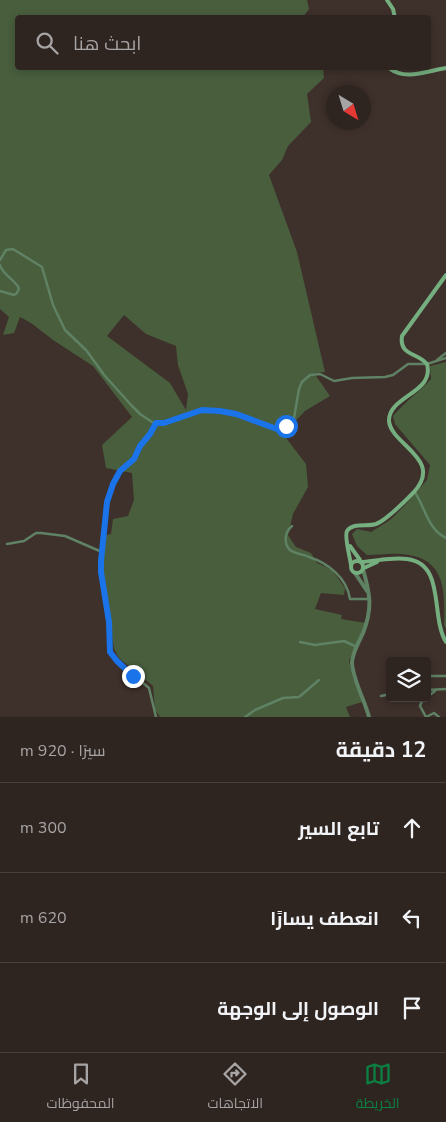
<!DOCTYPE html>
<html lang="ar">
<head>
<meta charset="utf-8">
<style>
	body { margin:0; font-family:"Nunito Sans",Cairo,sans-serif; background:#362c29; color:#f1f3f6; direction:rtl }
	.controls { position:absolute; right:15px; bottom:15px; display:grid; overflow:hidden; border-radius:5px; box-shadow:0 2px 8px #0003 }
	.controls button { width:45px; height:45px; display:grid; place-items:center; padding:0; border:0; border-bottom:1px solid #49413e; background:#2e2420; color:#f1f3f6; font:25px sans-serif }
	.compass { position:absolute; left:326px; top:85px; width:45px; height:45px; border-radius:50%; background:#2e2420; box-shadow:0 2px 8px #0003; rotate:142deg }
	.stop { position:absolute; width:15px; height:15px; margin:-11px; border:4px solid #1a73e8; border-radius:50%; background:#fff }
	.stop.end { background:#1a73e8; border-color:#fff; box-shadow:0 1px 5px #0008 }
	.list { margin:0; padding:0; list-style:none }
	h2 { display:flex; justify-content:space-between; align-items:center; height:65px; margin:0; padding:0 20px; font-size:21px }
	h2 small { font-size:16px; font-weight:400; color:#a7a4a5 }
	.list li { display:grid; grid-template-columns:32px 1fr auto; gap:15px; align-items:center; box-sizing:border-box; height:90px; padding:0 20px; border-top:1px solid #49413e }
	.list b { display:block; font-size:19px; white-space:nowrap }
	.list em { font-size:16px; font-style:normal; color:#a7a4a5 }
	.icon { flex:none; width:28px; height:28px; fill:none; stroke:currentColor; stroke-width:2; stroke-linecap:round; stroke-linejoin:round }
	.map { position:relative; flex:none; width:446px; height:717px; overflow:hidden; direction:ltr }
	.search { position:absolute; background:#2e2420; box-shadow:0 2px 8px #0003; left:15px; right:15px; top:15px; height:55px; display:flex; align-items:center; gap:12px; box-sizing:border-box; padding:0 18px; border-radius:5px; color:#a7a4a5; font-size:19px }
	.sheet { height:335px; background:#2e2420 }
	nav { display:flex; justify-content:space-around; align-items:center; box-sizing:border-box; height:70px; border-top:1px solid #49413e; background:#2e2420; font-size:14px; color:#a7a4a5 }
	nav a { display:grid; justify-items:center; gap:2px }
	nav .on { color:#0b8043 }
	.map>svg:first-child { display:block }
	.green { fill:#485e3d; fill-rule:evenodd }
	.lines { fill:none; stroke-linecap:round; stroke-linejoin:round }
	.minor { stroke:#5f8264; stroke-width:2.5 }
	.tertiary { stroke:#5f8264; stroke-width:4 }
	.secondary { stroke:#75ae7f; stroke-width:4 }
	.route { stroke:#1a73e8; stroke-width:6 }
</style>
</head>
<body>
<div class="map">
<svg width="446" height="717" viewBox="0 0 446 717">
	<rect width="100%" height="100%" fill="#3e302b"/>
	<g class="green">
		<path d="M0 0H307L309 9 303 17 18 18V68H323L324 78 307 94 311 122 288 146 282 160 269 175 297 252 325 372 314 373 330 396 305 411 283 434 306 464 308 487 293 514 288 535 296 547 311 553 317 563 332 570 345 588 344 595 321 593 315 609 342 615 341 619 366 623 349 661 353 678 362 702 346 707 350 717H160L155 710 153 686 119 658 114 649 103 569 106 535 111 534 113 519 128 516 134 500 132 473 106 468 102 445 132 417 93 366 53 340 31 323 20 317 14 333 3 335 9 317 0 309ZM124 315 146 334 176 346 178 365 188 394 186 410 170 383 107 336Z"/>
		<path d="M446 362V629L444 625C445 590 446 557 401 554 390 553 378 555 367 555L357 546 352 534 357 529 371 532 390 520 406 504 427 480 430 465 395 424 393 416C405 402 418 393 431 379L430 366Z"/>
	</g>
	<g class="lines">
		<g class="minor">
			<path d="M0 260 6 250 13 249 42 267 53 305 65 330 86 350 105 376 132 406 140 414 152 422 164 423 202 410 220 411 236 414 274 428 281 429 286 426 294 418 299 389 302 382 310 375 320 374 334 381 352 378 385 377 393 375 408 364H427L446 358"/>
			<path d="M0 265C3 275 14 279 19 288L17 293 14 295 0 291"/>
			<path d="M437 360 446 353"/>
			<path d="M156 423 150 434 140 446 134 459 120 471 113 484 107 502 101 569 109 622 111 652 117 661 149 688 156 717"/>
			<path d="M414 491C425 506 427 529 446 538"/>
			<path d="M292 526C285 532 283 543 290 550 295 554 303 554 309 557 328 563 347 578 350 599H369"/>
			<path d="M7 544 24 541 36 533H41L65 536 102 552"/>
			<path d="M300 642 315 645 344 641 357 647"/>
			<path d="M427 676H446"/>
			<path d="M427 690 446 689"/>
			<path d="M381 696 390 694"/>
			<path d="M427 697 435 691"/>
			<path d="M423 698 420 706 426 717"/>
			<path d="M245 717 255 710 283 698 299 697 319 680"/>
			<path d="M426 717 434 713 439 717"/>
		</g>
		<g class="tertiary">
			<path d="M363 569C370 594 373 608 363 633 359 642 353 651 352 662 352 678 365 701 369 717"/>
			<path d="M355 573 367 591"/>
		</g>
		<g class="secondary">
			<path d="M387 0 393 9 395 18"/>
			<path d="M389 68C405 81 427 71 446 68"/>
			<path d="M350 546 360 560"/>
			<circle cx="357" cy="567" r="6"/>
			<path d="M361 562C376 561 392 557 407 559 446 564 430 616 446 642"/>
			<path d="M351 565C350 557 344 536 347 531 353 522 367 527 376 524 387 520 406 500 414 492 444 459 391 445 389 421 388 396 435 393 427 364 417 352 399 356 402 336L446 275"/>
			<path d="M364 568 377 562"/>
		</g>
	</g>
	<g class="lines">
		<path class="route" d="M133 676 117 661 110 652 109 622 101 572V561L107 502 113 484 120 471 134 459 140 446 150 434 156 423H164L202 410 220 411 236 414 277 429 286 426"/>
	</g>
</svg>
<div class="controls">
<button><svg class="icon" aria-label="layers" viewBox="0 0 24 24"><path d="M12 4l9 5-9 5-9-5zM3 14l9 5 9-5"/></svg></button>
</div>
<svg class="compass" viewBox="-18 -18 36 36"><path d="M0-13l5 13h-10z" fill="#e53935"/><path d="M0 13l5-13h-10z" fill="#a7a4a5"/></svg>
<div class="stop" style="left:286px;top:426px"></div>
<div class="stop end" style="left:133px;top:676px"></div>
<div class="search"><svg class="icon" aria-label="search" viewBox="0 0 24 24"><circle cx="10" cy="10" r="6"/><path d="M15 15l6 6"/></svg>ابحث هنا</div>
</div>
<section class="sheet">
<h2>12 دقيقة<small>سيرًا · 920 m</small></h2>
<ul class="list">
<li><svg class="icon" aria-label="ahead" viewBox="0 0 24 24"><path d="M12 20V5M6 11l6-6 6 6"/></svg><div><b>تابع السير</b></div><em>300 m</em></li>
<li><svg class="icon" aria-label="left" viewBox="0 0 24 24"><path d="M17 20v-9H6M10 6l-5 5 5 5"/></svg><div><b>انعطف يسارًا</b></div><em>620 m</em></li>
<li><svg class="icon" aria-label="arrive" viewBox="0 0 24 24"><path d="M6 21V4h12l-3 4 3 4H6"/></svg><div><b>الوصول إلى الوجهة</b></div></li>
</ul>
</section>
<nav>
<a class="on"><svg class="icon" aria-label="map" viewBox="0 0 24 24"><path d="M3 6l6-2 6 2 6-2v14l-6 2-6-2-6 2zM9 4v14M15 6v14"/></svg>الخريطة</a>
<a><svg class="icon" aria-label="directions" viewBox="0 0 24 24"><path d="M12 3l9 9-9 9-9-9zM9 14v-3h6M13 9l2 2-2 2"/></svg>الاتجاهات</a>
<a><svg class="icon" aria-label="saved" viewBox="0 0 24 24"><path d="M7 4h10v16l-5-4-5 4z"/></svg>المحفوظات</a>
</nav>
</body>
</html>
